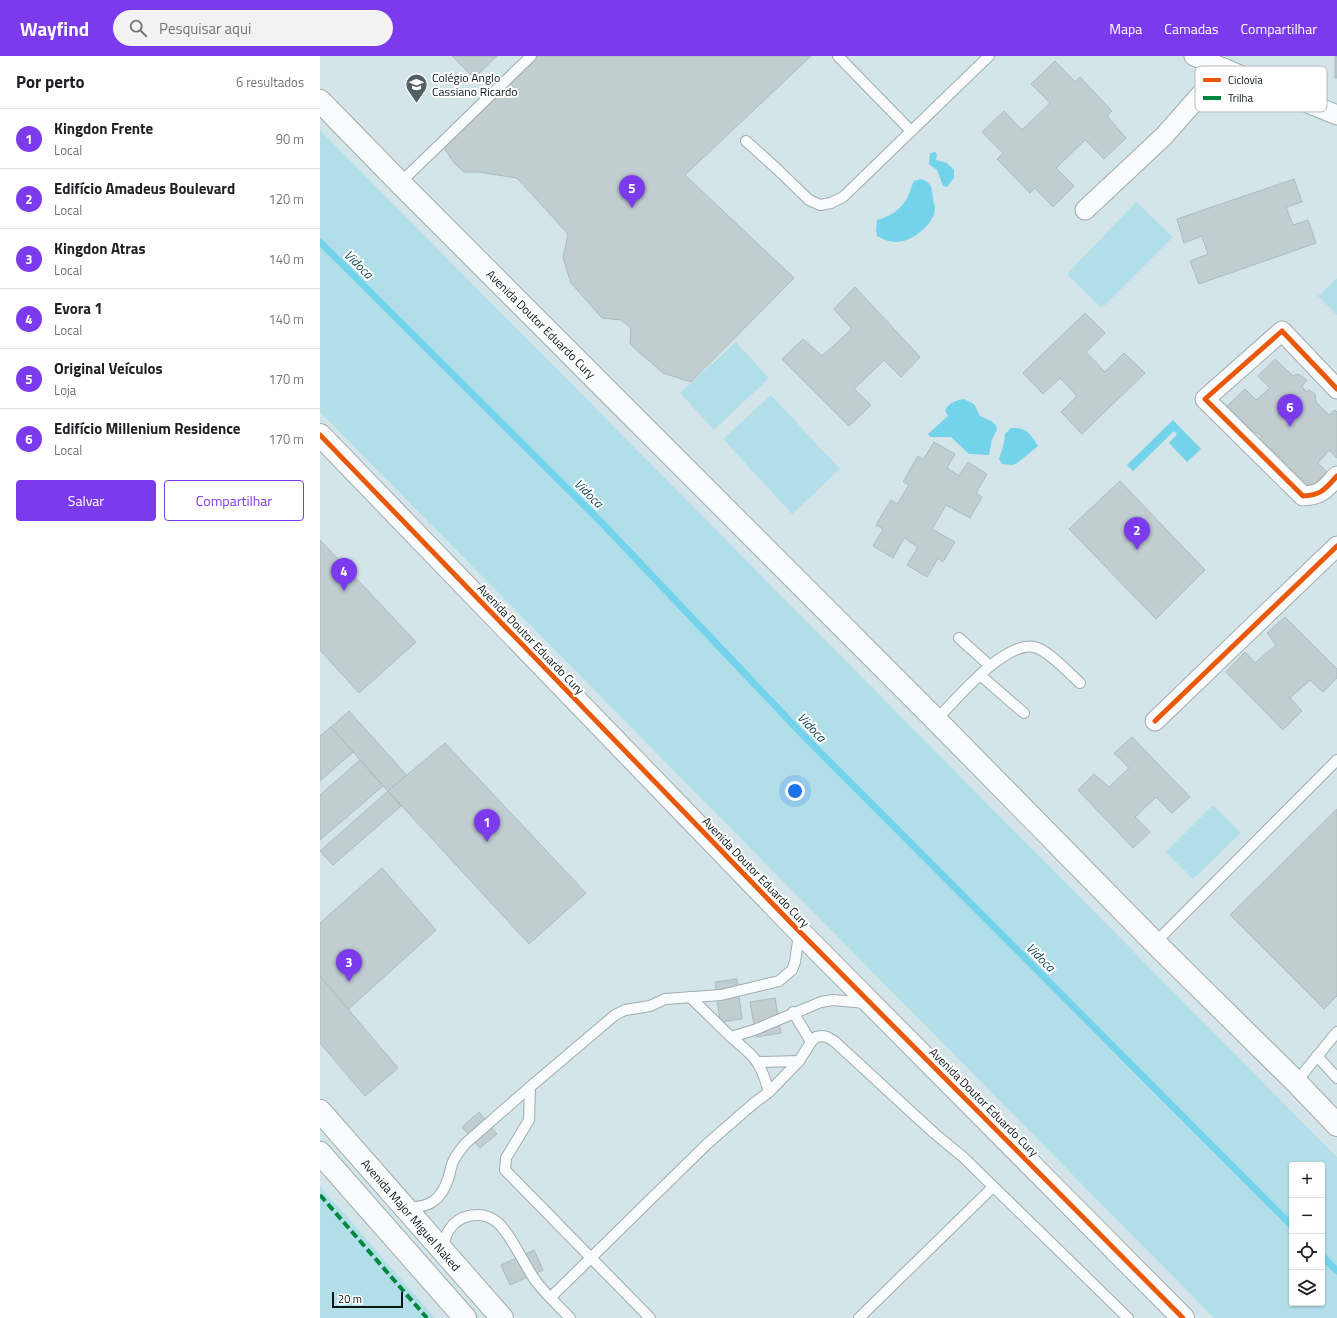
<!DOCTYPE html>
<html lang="pt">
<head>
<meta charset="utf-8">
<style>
	body { margin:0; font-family:"Titillium Web",sans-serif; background:#f2f2f2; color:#202124 }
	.controls { position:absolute; right:12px; bottom:12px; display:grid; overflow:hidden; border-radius:4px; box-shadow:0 1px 3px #0004 }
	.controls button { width:36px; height:36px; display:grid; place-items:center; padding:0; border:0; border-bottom:1px solid #e0e0e0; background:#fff; color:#202124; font:20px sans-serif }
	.scale { position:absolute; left:12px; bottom:10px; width:71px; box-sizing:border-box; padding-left:4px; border:2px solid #0b1619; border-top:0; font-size:11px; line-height:14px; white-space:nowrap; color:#0b1619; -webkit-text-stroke:3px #fff; paint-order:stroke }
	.you { position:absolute; left:475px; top:735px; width:14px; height:14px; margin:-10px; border:3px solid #fff; border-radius:50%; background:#1a73e8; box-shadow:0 0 0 6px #1a73e833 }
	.badge { display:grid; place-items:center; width:26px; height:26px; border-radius:50%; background:#7c3aed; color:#fff; font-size:13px; font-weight:700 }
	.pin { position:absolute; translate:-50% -33px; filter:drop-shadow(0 1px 2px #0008) }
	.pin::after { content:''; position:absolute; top:21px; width:14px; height:12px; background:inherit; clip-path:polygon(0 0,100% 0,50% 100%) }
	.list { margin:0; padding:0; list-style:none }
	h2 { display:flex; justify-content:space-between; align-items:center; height:52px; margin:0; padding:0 16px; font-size:17px }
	h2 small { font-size:13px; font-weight:400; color:#757577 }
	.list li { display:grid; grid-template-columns:26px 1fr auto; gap:12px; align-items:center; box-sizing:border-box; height:60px; padding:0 16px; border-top:1px solid #e0e0e0 }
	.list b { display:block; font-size:15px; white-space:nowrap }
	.list p { margin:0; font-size:13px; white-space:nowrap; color:#757577 }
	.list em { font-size:13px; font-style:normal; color:#757577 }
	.actions { display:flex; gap:8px; padding:12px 16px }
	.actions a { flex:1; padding:9px 0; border:1px solid #7c3aed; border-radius:4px; text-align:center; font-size:14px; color:#7c3aed }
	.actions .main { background:#7c3aed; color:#fff }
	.icon { flex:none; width:22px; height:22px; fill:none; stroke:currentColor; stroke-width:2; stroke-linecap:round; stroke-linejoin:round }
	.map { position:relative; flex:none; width:1017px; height:1262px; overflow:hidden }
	header { display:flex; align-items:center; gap:24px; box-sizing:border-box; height:56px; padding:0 20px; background:#7c3aed; color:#fff }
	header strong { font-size:19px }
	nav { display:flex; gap:22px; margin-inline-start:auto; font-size:14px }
	.search { width:280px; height:36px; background:#f2f2f2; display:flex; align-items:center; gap:10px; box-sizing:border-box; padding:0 14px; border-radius:22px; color:#757577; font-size:15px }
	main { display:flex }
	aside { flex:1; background:#fff }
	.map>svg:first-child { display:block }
	.green { fill:#b2deea; fill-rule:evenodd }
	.water { fill:#72d3ea }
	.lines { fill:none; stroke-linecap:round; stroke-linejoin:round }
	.stream { stroke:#72d3ea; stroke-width:7 }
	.building { fill:#c0ced1; stroke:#acbabd }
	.lane-casing { stroke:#9facaf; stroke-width:12 }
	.street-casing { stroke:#9facaf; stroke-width:21 }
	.secondary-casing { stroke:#9facaf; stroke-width:24 }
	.primary-casing { stroke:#9facaf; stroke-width:24 }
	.lane { stroke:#f9fbfc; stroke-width:10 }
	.street { stroke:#f9fbfc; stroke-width:19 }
	.secondary { stroke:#f9fbfc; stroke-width:22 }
	.primary { stroke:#f9fbfc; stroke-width:22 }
	.quiet { stroke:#00873e; stroke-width:4; stroke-dasharray:8 4; stroke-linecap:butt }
	.cycleway-casing { stroke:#fff; stroke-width:8 }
	.cycleway { stroke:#e8590c; stroke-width:5 }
	.labels { text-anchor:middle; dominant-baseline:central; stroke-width:4; stroke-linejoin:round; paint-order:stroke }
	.poi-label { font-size:12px; fill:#0b1619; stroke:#fff; text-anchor:start }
	.street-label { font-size:12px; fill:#0b1619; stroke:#fff }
	.water-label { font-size:13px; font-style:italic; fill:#134b58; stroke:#fff }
	.key { fill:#fff; stroke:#b6b9ba; stroke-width:1 }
	.key-label { font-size:11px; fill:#0b1619 }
</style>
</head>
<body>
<header>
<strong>Wayfind</strong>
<div class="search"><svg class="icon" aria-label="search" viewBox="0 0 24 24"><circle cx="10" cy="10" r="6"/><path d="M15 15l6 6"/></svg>Pesquisar aqui</div>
<nav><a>Mapa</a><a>Camadas</a><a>Compartilhar</a></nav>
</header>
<main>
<aside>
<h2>Por perto<small>6 resultados</small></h2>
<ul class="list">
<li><span class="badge">1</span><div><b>Kingdon Frente</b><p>Local</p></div><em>90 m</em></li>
<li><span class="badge">2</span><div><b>Edifício Amadeus Boulevard</b><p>Local</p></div><em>120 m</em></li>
<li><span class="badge">3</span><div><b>Kingdon Atras</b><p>Local</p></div><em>140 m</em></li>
<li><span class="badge">4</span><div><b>Evora 1</b><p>Local</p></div><em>140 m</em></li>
<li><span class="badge">5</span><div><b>Original Veículos</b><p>Loja</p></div><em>170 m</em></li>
<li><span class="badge">6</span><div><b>Edifício Millenium Residence</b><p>Local</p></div><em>170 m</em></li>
</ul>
<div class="actions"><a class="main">Salvar</a><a>Compartilhar</a></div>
</aside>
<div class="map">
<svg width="1017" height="1262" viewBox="0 0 1017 1262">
	<rect width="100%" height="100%" fill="#d4e5e9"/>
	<g class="green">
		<path d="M0 74 1017 1101V1262H894L0 356ZM972 1109H1002V1247H972Z"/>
		<path d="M816 146 853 181 782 252 747 218Z"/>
		<path d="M1017 222V259L998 240Z"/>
		<path d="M416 286 449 322 394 374 360 337Z"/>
		<path d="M451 339 520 413 472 458 403 383Z"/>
		<path d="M893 749 921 777 873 823 846 796Z"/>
		<path d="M0 1130 115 1262H0Z"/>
	</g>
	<g class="water">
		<path d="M615 96 617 98 616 104 627 107 634 114V122L627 131 623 130 617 114 609 108 610 97Z"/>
		<path d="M601 123C612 126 612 133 613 143 613 146 615 149 615 152 615 168 591 187 575 186 569 186 563 183 557 180L556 174 557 164C569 161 580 154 586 144 590 138 591 131 594 125Z"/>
		<path d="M644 343 654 348 660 360 671 365 676 369 677 374 672 383 669 399 649 398 631 381H610L608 378 628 360 625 355C628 347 636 344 644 343Z"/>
		<path d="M853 364 881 393 867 406 849 387 857 378 854 375 813 415 807 409Z"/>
		<path d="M691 372C706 371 710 377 718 390L696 408 692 409 682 408 679 403 684 387 685 378Z"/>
	</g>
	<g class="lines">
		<g class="stream">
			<path d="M0 186 282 467 483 679 972 1170"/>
			<path d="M1002 1200 1017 1215"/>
		</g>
	</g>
	<g class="building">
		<path d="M132 0H177L154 22Z"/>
		<path d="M217 0H491L365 119 474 222 371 326 343 317 310 288 311 272 301 264 282 262 251 227 243 202 248 178 197 122 158 116H144L135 108 124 92Z"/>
		<rect x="1015" y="0" width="2" height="22"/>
		<path d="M735 5 755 26 760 21 792 55 787 60 806 82 784 103 765 84 736 112 754 130 733 151 715 132 710 137 677 103 683 97 662 76 684 55 702 74 730 47 711 28Z"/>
		<path d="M974 123 982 146 966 151 973 169 988 164 996 187 879 228 870 205 888 198 882 180 864 187 857 163Z"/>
		<path d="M535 231 600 301 581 321 564 304 534 333 551 349 529 370 462 303 483 283 502 300 532 273 514 253Z"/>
		<path d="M765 257 785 277 766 296 785 316 804 297 825 317 762 378 741 356 757 340 740 322 723 338 703 317Z"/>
		<path d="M955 303 973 320 978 318 987 324 982 330 986 336 989 334 995 338 996 346 1009 359 1015 354 1017 356V402L1009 394 998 407 1007 416 990 436 973 416 965 419 956 412 963 404 950 392H944L938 387 942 380 935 376 932 381 906 351 925 333 936 344 950 332 938 320Z"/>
		<path d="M614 386 635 398 627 412 639 420 648 406 667 418 656 437 662 441 650 462 626 449 612 473 635 486 623 506 618 502 607 521 587 509 598 491 584 482 573 502 553 490 563 473 556 469 571 444 577 448 589 429 583 426 598 400 603 404Z"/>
		<path d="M800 425 885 514 836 563 749 473Z"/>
		<path d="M0 484 96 586 39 637 0 594Z"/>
		<path d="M965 561 1017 613V622L1003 636 990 624 970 642 982 655 963 674 906 616 925 596 935 607 956 589 947 577Z"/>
		<path d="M29 655 100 734 81 750 11 671Z"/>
		<path d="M11 671 33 696 0 725V680Z"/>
		<path d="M812 681 870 741 852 757 836 741 815 761 830 776 813 792 758 734 774 718 789 731 809 712 794 697Z"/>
		<path d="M125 687 266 837 209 888 68 735Z"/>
		<path d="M40 704 63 730 0 784V739Z"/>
		<path d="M68 735 81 750 13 809 0 795Z"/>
		<path d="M1017 753V940L1004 953 910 859Z"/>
		<path d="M62 812 116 874 0 979V867Z"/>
		<path d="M0 920 78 1012 45 1040 0 987Z"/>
		<path d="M417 923 422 963 400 966 395 926Z"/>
		<path d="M455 942 461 977 436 981 430 946Z"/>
		<path d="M159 1056 177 1078 160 1092 142 1071Z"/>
		<path d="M214 1194 223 1214 190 1229 181 1209Z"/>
	</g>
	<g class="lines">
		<defs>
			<g id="lane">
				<path d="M518 0 591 75"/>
				<path d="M426 85 457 113 489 144 500 149 511 147 523 141 669 0"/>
				<path d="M80 127 211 0"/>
				<path d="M639 582 670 610"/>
				<path d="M660 619 704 657"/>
				<path d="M616 664C636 644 684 585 714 591 727 593 750 618 760 627"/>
				<path d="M835 887 1017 704"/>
				<path d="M370 941 411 981"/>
				<path d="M473 956 491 986"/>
				<path d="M997 1000 1017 1022"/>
				<path d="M437 1006 479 1005"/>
				<path d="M976 1026 1017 976"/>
				<path d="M210 1031 209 1064 186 1102 185 1114 330 1262"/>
				<path d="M449 1036C446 1026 443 1015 437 1006 430 996 420 989 411 981L434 974 501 946 513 944 545 947"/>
				<path d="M85 1151C109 1153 122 1144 129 1120 130 1116 131 1112 132 1108 135 1100 140 1094 146 1087L210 1031 295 959 305 954 330 950 345 943 401 939 459 925 472 914 475 906 478 885 476 877"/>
				<path d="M123 1194C124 1187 125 1180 129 1174 139 1158 162 1154 177 1166 190 1177 204 1208 215 1224 225 1238 239 1250 250 1262"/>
				<path d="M231 1241 387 1088 433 1048 449 1036 479 1005 491 986 496 981 502 980 507 981 514 985 614 1077 643 1101 808 1262"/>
				<path d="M539 1262 673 1131"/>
			</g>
			<g id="street">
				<path d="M874 0 1017 59"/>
				<path d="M765 154 844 80 904 12"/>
				<path d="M1017 333 962 275 885 343 983 440C1002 439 1005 433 1017 420"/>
				<path d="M835 665 1017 490"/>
			</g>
			<g id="secondary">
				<path d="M0 1055 182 1262"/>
				<path d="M0 1097 145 1262"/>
			</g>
			<g id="primary">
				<path d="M0 45 80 127 616 664 835 887 976 1026 1017 1069"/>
				<path d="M0 379 475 871 863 1262"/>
			</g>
		</defs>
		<use href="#lane" class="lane-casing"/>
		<use href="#street" class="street-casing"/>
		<use href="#secondary" class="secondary-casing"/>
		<use href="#primary" class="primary-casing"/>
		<use href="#lane" class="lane"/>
		<use href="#street" class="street"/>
		<use href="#secondary" class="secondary"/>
		<use href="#primary" class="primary"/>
		<path class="quiet" d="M0 1139 107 1262"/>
		<defs>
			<g id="cycleway">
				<path d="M1017 333 962 275 885 343 983 440C1002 439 1005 433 1017 420"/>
				<path d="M0 379 475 871 863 1262"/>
				<path d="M835 665 1017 490"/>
			</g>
		</defs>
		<use href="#cycleway" class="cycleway-casing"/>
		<use href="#cycleway" class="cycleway"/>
	</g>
	<defs>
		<symbol id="school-pin" viewBox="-11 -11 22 30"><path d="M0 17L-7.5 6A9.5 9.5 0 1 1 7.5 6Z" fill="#515e62" stroke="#fff"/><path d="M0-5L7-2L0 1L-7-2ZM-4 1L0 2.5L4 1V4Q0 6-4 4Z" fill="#fff"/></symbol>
	</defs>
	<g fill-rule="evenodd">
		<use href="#school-pin" x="84" y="16" width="25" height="34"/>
	</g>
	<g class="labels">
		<g class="poi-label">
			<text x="112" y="21">Colégio Anglo<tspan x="112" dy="14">Cassiano Ricardo</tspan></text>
		</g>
		<g class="street-label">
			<text transform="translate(221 268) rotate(45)">Avenida Doutor Eduardo Cury</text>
			<text transform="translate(211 583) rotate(46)">Avenida Doutor Eduardo Cury</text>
			<text transform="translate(436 816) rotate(46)">Avenida Doutor Eduardo Cury</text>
			<text transform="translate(664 1046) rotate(45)">Avenida Doutor Eduardo Cury</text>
			<text transform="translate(91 1159) rotate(49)">Avenida Major Miguel Naked</text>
		</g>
		<g class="water-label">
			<text transform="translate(39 208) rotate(45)">Vidoca</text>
			<text transform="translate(269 437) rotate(45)">Vidoca</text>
			<text transform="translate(492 671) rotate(46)">Vidoca</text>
			<text transform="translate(721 901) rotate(45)">Vidoca</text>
		</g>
	</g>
	<rect x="875" y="10" width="132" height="46" rx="6" class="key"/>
	<rect x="883" y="22" width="18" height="4" fill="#e8590c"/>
	<rect x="883" y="40" width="18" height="4" fill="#00873e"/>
	<g class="key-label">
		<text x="908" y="28">Ciclovia</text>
		<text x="908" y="46">Trilha</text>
	</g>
</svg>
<div class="controls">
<button>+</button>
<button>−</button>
<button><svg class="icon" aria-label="locate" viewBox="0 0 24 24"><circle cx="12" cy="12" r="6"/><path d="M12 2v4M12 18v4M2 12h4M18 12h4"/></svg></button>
<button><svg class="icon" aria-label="layers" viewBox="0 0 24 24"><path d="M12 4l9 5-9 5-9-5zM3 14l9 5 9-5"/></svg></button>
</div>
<div class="scale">20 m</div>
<div class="you"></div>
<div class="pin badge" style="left:167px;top:786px">1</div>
<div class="pin badge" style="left:817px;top:494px">2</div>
<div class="pin badge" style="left:29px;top:926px">3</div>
<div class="pin badge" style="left:24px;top:535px">4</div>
<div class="pin badge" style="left:312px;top:152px">5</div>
<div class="pin badge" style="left:970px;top:371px">6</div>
</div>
</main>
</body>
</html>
